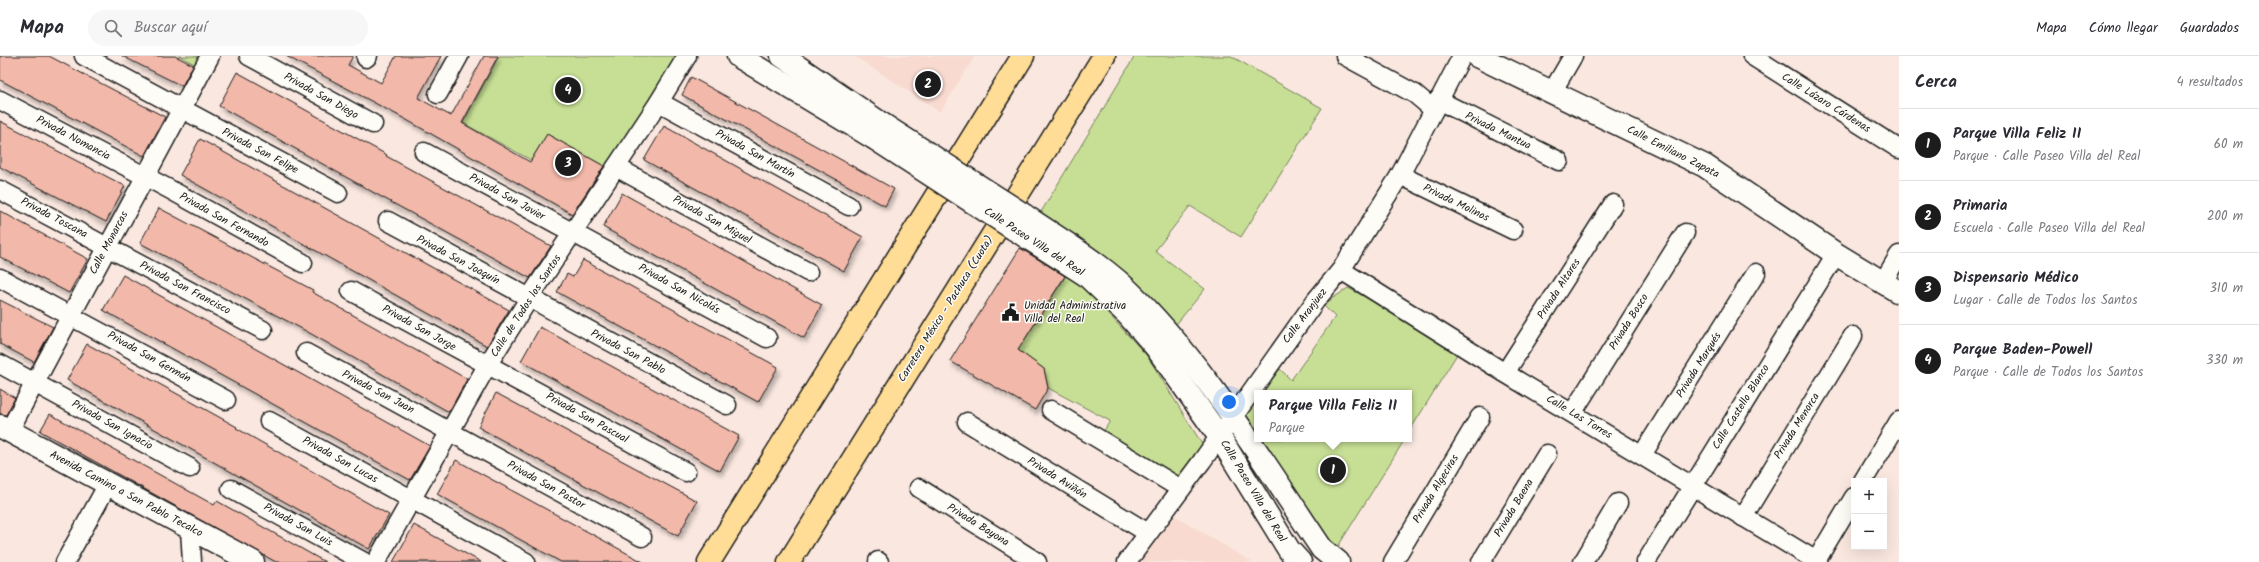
<!DOCTYPE html>
<html lang="es">
<head>
<meta charset="utf-8">
<style>
	body { margin:0; font-family:Kalam,sans-serif; background:#f7f7f7; color:#2b2b33 }
	.controls { position:absolute; right:12px; bottom:12px; display:grid; overflow:hidden; border-radius:0px; box-shadow:0 4px 16px #0002 }
	.controls button { width:36px; height:36px; display:grid; place-items:center; padding:0; border:0; border-bottom:1px solid #e1e1e2; background:#fff; color:#2b2b33; font:20px sans-serif }
	.you { position:absolute; left:1229px; top:346px; width:14px; height:14px; margin:-10px; border:3px solid #fff; border-radius:50%; background:#1a73e8; box-shadow:0 0 0 6px #1a73e833 }
	.badge { display:grid; place-items:center; width:26px; height:26px; border-radius:50%; background:#1c1c1c; color:#fff; font-size:13px; font-weight:700 }
	.pin { position:absolute; translate:-50% -50%; border:2px solid #fff; box-shadow:0 1px 4px #0006 }
	.popup { position:absolute; left:1254px; top:334px; width:158px; height:52px; box-sizing:border-box; display:grid; place-content:center; border-radius:0px; background:#fff; filter:drop-shadow(0 1px 3px #0005); font-size:13px; white-space:nowrap; color:#7c7c81 }
	.popup b { font-size:15px; color:#2b2b33 }
	.popup::after { content:''; position:absolute; left:50%; top:100%; margin-left:-8px; border:8px solid transparent; border-top-color:#fff }
	.list { margin:0; padding:0; list-style:none }
	h2 { display:flex; justify-content:space-between; align-items:center; height:52px; margin:0; padding:0 16px; font-size:17px }
	h2 small { font-size:13px; font-weight:400; color:#7c7c81 }
	.list li { display:grid; grid-template-columns:26px 1fr auto; gap:12px; align-items:center; box-sizing:border-box; height:72px; padding:0 16px; border-top:1px solid #e1e1e2 }
	.list b { display:block; font-size:15px; white-space:nowrap }
	.list p { margin:0; font-size:13px; white-space:nowrap; color:#7c7c81 }
	.list em { font-size:13px; font-style:normal; color:#7c7c81 }
	.icon { flex:none; width:22px; height:22px; fill:none; stroke:currentColor; stroke-width:2; stroke-linecap:round; stroke-linejoin:round }
	.map { position:relative; flex:none; width:1899px; height:506px; overflow:hidden }
	header { display:flex; align-items:center; gap:24px; box-sizing:border-box; height:56px; padding:0 20px; background:#fff; border-bottom:1px solid #e1e1e2 }
	header strong { font-size:19px }
	nav { display:flex; gap:22px; margin-inline-start:auto; font-size:14px }
	.search { width:280px; height:36px; background:#f7f7f7; display:flex; align-items:center; gap:10px; box-sizing:border-box; padding:0 14px; border-radius:22px; color:#7c7c81; font-size:15px }
	main { display:flex }
	aside { flex:1; background:#fff }
	.map>svg:first-child { display:block }
	.built { fill:#f8dad0 }
	.green { fill:#c7df95; stroke:#727e58 }
	.building { fill:#f2b8a9; stroke:#1c1c1c; filter:url(#shadow) }
	.lines { fill:none; stroke-linecap:round; stroke-linejoin:round }
	.street-casing { stroke:#1c1c1c; stroke-width:21 }
	.secondary-casing { stroke:#1c1c1c; stroke-width:25 }
	.highway-casing { stroke:#1c1c1c; stroke-width:25 }
	.street { stroke:#fdfcf7; stroke-width:18 }
	.secondary { stroke:#fdfcf7; stroke-width:22 }
	.highway { stroke:#ffdd96; stroke-width:22 }
	.secondary-bridge-casing { stroke:#1c1c1c; stroke-width:25; stroke-linecap:butt }
	.secondary-bridge { stroke:#fdfcf7; stroke-width:22 }
	.labels { text-anchor:middle; dominant-baseline:central; stroke-width:3; stroke-linejoin:round; paint-order:stroke }
	.street-label { font-size:11px; fill:#1c1c1c; stroke:#fdfcf7 }
	.poi-label { font-size:11px; fill:#1c1c1c; stroke:#fdfcf7; text-anchor:start }
</style>
</head>
<body>
<header>
<strong>Mapa</strong>
<div class="search"><svg class="icon" aria-label="search" viewBox="0 0 24 24"><circle cx="10" cy="10" r="6"/><path d="M15 15l6 6"/></svg>Buscar aquí</div>
<nav><a>Mapa</a><a>Cómo llegar</a><a>Guardados</a></nav>
</header>
<main>
<div class="map">
<svg width="1899" height="506" viewBox="0 0 1899 506">
	<defs>
		<filter id="shadow"><feDropShadow dx="2.5" dy="4.5" stdDeviation="2" flood-color="#0004"/></filter>
	</defs>
	<rect width="100%" height="100%" fill="#fae8e0"/>
	<filter id="ink" filterUnits="userSpaceOnUse"><feTurbulence type="fractalNoise" baseFrequency=".025" numOctaves="2"/><feDisplacementMap in="SourceGraphic" scale="8" xChannelSelector="R" yChannelSelector="G"/><feConvolveMatrix kernelMatrix="1 2 1 2 8 2 1 2 1" color-interpolation-filters="sRGB"/></filter>
	<g filter="url(#ink)">
		<g class="built">
			<path d="M854 0H975L940 56Z"/>
			<path d="M1172 458 1252 506H1137Z"/>
		</g>
		<g class="green">
			<path d="M179 0H208L202 12Z"/>
			<path d="M499 0H677L606 111 547 78 531 104 463 67Z"/>
			<path d="M1135 0H1231L1322 52 1241 181 1190 150 1155 195 1205 233 1169 277 1035 166Z"/>
			<path d="M1067 218 1082 229 1148 301 1202 388 1174 431 1100 381 1110 365 1048 332 1044 313 1018 294Z"/>
			<path d="M1348 232 1462 290 1409 376V337H1261L1280 313 1291 324 1335 261 1323 249Z"/>
			<path d="M1257 341V380L1243 359Z"/>
			<path d="M1259 383H1405L1337 492 1317 468Z"/>
		</g>
		<g class="building">
			<path d="M0 0H49L165 61 144 100 0 24Z"/>
			<path d="M122 0H175L193 9 182 30Z"/>
			<path d="M286 0H353L348 9 381 27 396 0H441L418 42 451 60 484 0H498L462 67 530 106 547 78 604 110 572 158 405 63Z"/>
			<path d="M237 16 387 99 386 100 551 190 530 222 378 139 219 50Z"/>
			<path d="M691 21 894 133 885 150 682 39Z"/>
			<path d="M0 65 125 130 106 166 0 111Z"/>
			<path d="M664 70 863 181 844 215 644 104Z"/>
			<path d="M200 83 509 254 487 290 180 119Z"/>
			<path d="M622 137 822 249 804 282 603 171Z"/>
			<path d="M159 152 313 234 312 236 467 323 449 356 306 275 140 187Z"/>
			<path d="M0 155 88 203 69 237 0 201Z"/>
			<path d="M1020 192 1065 220 1018 294 1044 313 1048 332 1035 354 950 305Z"/>
			<path d="M583 204 778 311 758 346 557 236 567 218 573 221Z"/>
			<path d="M123 219 430 390 410 424 103 254Z"/>
			<path d="M0 244 53 271 34 306 0 288Z"/>
			<path d="M540 271 739 380 720 415 521 305Z"/>
			<path d="M87 288 237 371 236 372 389 459 369 493 67 324Z"/>
			<path d="M0 333 15 342 6 359 0 358Z"/>
			<path d="M496 337 697 445 678 480 478 371Z"/>
			<path d="M50 358 214 449 217 445 325 506H276L40 375Z"/>
			<path d="M456 404 643 506H561L437 438Z"/>
			<path d="M414 469 481 506H393Z"/>
		</g>
		<g class="lines">
			<defs>
				<g id="street">
					<path d="M84 0 338 137"/>
					<path d="M249 0 373 68"/>
					<path d="M1345 0 1415 38 1434 54"/>
					<path d="M1752 0 1899 93"/>
					<path d="M366 2 368 0"/>
					<path d="M1552 36 1573 0"/>
					<path d="M438 38 459 0"/>
					<path d="M0 44 169 133 303 207"/>
					<path d="M1438 44 1559 105"/>
					<path d="M659 46 849 150"/>
					<path d="M424 96 767 282"/>
					<path d="M616 111 808 216"/>
					<path d="M1400 119 1513 174"/>
					<path d="M0 134 263 274"/>
					<path d="M388 165 727 349"/>
					<path d="M1341 214 1505 317 1818 506"/>
					<path d="M0 222 226 344"/>
					<path d="M1883 226 1899 199"/>
					<path d="M351 235 686 416"/>
					<path d="M306 297 642 481"/>
					<path d="M0 308 190 412"/>
					<path d="M1505 317 1613 148"/>
					<path d="M1051 354 1181 433"/>
					<path d="M1573 356 1685 177"/>
					<path d="M269 365 526 506"/>
					<path d="M967 366 1148 477"/>
					<path d="M9 375 210 0"/>
					<path d="M1642 399 1756 217"/>
					<path d="M1863 425 1899 365"/>
					<path d="M919 432 1037 506"/>
					<path d="M231 433 364 506"/>
					<path d="M1743 461 1853 280"/>
					<path d="M190 473 192 506"/>
					<path d="M878 505 879 506"/>
					<path d="M1816 505 1854 441"/>
					<path d="M65 506 108 428"/>
					<path d="M376 506 488 308 530 241 659 46 687 0"/>
					<path d="M1127 506 1202 405 1316 244 1341 214 1400 119 1462 0"/>
					<path d="M1393 506 1480 361"/>
					<path d="M1481 506 1547 398"/>
					<path d="M1583 506 1618 447"/>
					<path d="M1646 506 1836 198"/>
				</g>
				<g id="secondary">
					<path d="M738 0 874 82"/>
					<path d="M782 0 882 68"/>
					<path d="M1477 0 1705 110 1836 198 1899 236"/>
					<path d="M1024 159C1062 185 1104 209 1136 242 1209 316 1264 407 1322 493L1338 506"/>
					<path d="M1014 173 1086 219 1128 259 1155 290 1219 380 1289 494 1300 506"/>
					<path d="M0 370 253 506"/>
				</g>
				<g id="highway">
					<path d="M709 506 1023 0"/>
					<path d="M789 506 1104 0"/>
				</g>
			</defs>
			<use href="#street" class="street-casing"/>
			<use href="#secondary" class="secondary-casing"/>
			<use href="#highway" class="highway-casing"/>
			<use href="#street" class="street"/>
			<use href="#secondary" class="secondary"/>
			<use href="#highway" class="highway"/>
			<defs>
				<g id="secondary-bridge">
					<path d="M882 68 1024 159"/>
					<path d="M874 82 1014 173"/>
				</g>
			</defs>
			<use href="#secondary-bridge" class="secondary-bridge-casing"/>
			<use href="#secondary-bridge" class="secondary-bridge"/>
		</g>
	</g>
	<defs>
		<symbol id="civic-bare" viewBox="-9 -9 18 18"><path d="M-.6-6.5H3V-4.5H.6V-3L4-1V1h2V6H-6V1h2V-1L-.6-3ZM-1.2 2.5V6h2.4V2.5Z" fill="#1c1c1c" stroke="#fdfcf7" stroke-width="2.5" paint-order="stroke"/></symbol>
	</defs>
	<g fill-rule="evenodd">
		<use href="#civic-bare" x="998" y="244" width="25" height="25"/>
	</g>
	<g class="labels">
		<g class="street-label">
			<text transform="translate(321 40) rotate(29)">Privada San Diego</text>
			<text transform="translate(1826 47) rotate(32)">Calle Lázaro Cárdenas</text>
			<text transform="translate(1498 75) rotate(26)">Privada Mantua</text>
			<text transform="translate(73 82) rotate(28)">Privada Nomancia</text>
			<text transform="translate(260 95) rotate(28)">Privada San Felipe</text>
			<text transform="translate(1673 96) rotate(27)">Calle Emiliano Zapata</text>
			<text transform="translate(755 98) rotate(29)">Privada San Martín</text>
			<text transform="translate(507 141) rotate(29)">Privada San Javier</text>
			<text transform="translate(1456 147) rotate(26)">Privada Molinos</text>
			<text transform="translate(54 162) rotate(28)">Privada Toscana</text>
			<text transform="translate(224 164) rotate(29)">Privada San Fernando</text>
			<text transform="translate(712 164) rotate(29)">Privada San Miguel</text>
			<text transform="translate(1034 186) rotate(33)">Calle Paseo Villa del Real</text>
			<text transform="translate(109 187) rotate(-62)">Calle Monarcas</text>
			<text transform="translate(458 204) rotate(28)">Privada San Joaquín</text>
			<text transform="translate(185 232) rotate(28)">Privada San Francisco</text>
			<text transform="translate(679 233) rotate(29)">Privada San Nicolás</text>
			<text transform="translate(1559 233) rotate(-57)">Privada Altares</text>
			<text transform="translate(526 250) rotate(-57)">Calle de Todos los Santos</text>
			<text transform="translate(946 253) rotate(-58)">Carretera México - Pachuca (Cuota)</text>
			<text transform="translate(1305 260) rotate(-53)">Calle Aranjuez</text>
			<text transform="translate(1629 266) rotate(-58)">Privada Bosco</text>
			<text transform="translate(419 272) rotate(29)">Privada San Jorge</text>
			<text transform="translate(628 296) rotate(28)">Privada San Pablo</text>
			<text transform="translate(149 301) rotate(29)">Privada San Germán</text>
			<text transform="translate(1699 309) rotate(-58)">Privada Marqués</text>
			<text transform="translate(378 336) rotate(28)">Privada San Juan</text>
			<text transform="translate(1741 351) rotate(-58)">Calle Castello Blanco</text>
			<text transform="translate(1579 361) rotate(31)">Calle Las Torres</text>
			<text transform="translate(587 362) rotate(29)">Privada San Pascual</text>
			<text transform="translate(112 369) rotate(29)">Privada San Ignacio</text>
			<text transform="translate(1797 370) rotate(-58)">Privada Menorca</text>
			<text transform="translate(340 404) rotate(29)">Privada San Lucas</text>
			<text transform="translate(1057 422) rotate(32)">Privada Aviñón</text>
			<text transform="translate(546 429) rotate(29)">Privada San Pastor</text>
			<text transform="translate(1436 433) rotate(-59)">Privada Algeciras</text>
			<text transform="translate(1253 435) rotate(59)">Calle Paseo Villa del Real</text>
			<text transform="translate(126 438) rotate(28)">Avenida Camino a San Pablo Tecalco</text>
			<text transform="translate(1514 452) rotate(-59)">Privada Baena</text>
			<text transform="translate(298 469) rotate(29)">Privada San Luis</text>
			<text transform="translate(978 469) rotate(32)">Privada Bayona</text>
		</g>
		<g class="poi-label">
			<text x="1024" y="250">Unidad Administrativa<tspan x="1024" dy="13">Villa del Real</tspan></text>
		</g>
	</g>
</svg>
<div class="controls">
<button>+</button>
<button>−</button>
</div>
<div class="you"></div>
<div class="pin badge" style="left:1333px;top:414px">1</div>
<div class="popup"><b>Parque Villa Feliz II</b>Parque</div>
<div class="pin badge" style="left:928px;top:28px">2</div>
<div class="pin badge" style="left:568px;top:107px">3</div>
<div class="pin badge" style="left:568px;top:34px">4</div>
</div>
<aside>
<h2>Cerca<small>4 resultados</small></h2>
<ul class="list">
<li><span class="badge">1</span><div><b>Parque Villa Feliz II</b><p>Parque · Calle Paseo Villa del Real</p></div><em>60 m</em></li>
<li><span class="badge">2</span><div><b>Primaria</b><p>Escuela · Calle Paseo Villa del Real</p></div><em>200 m</em></li>
<li><span class="badge">3</span><div><b>Dispensario Médico</b><p>Lugar · Calle de Todos los Santos</p></div><em>310 m</em></li>
<li><span class="badge">4</span><div><b>Parque Baden-Powell</b><p>Parque · Calle de Todos los Santos</p></div><em>330 m</em></li>
</ul>
</aside>
</main>
</body>
</html>
